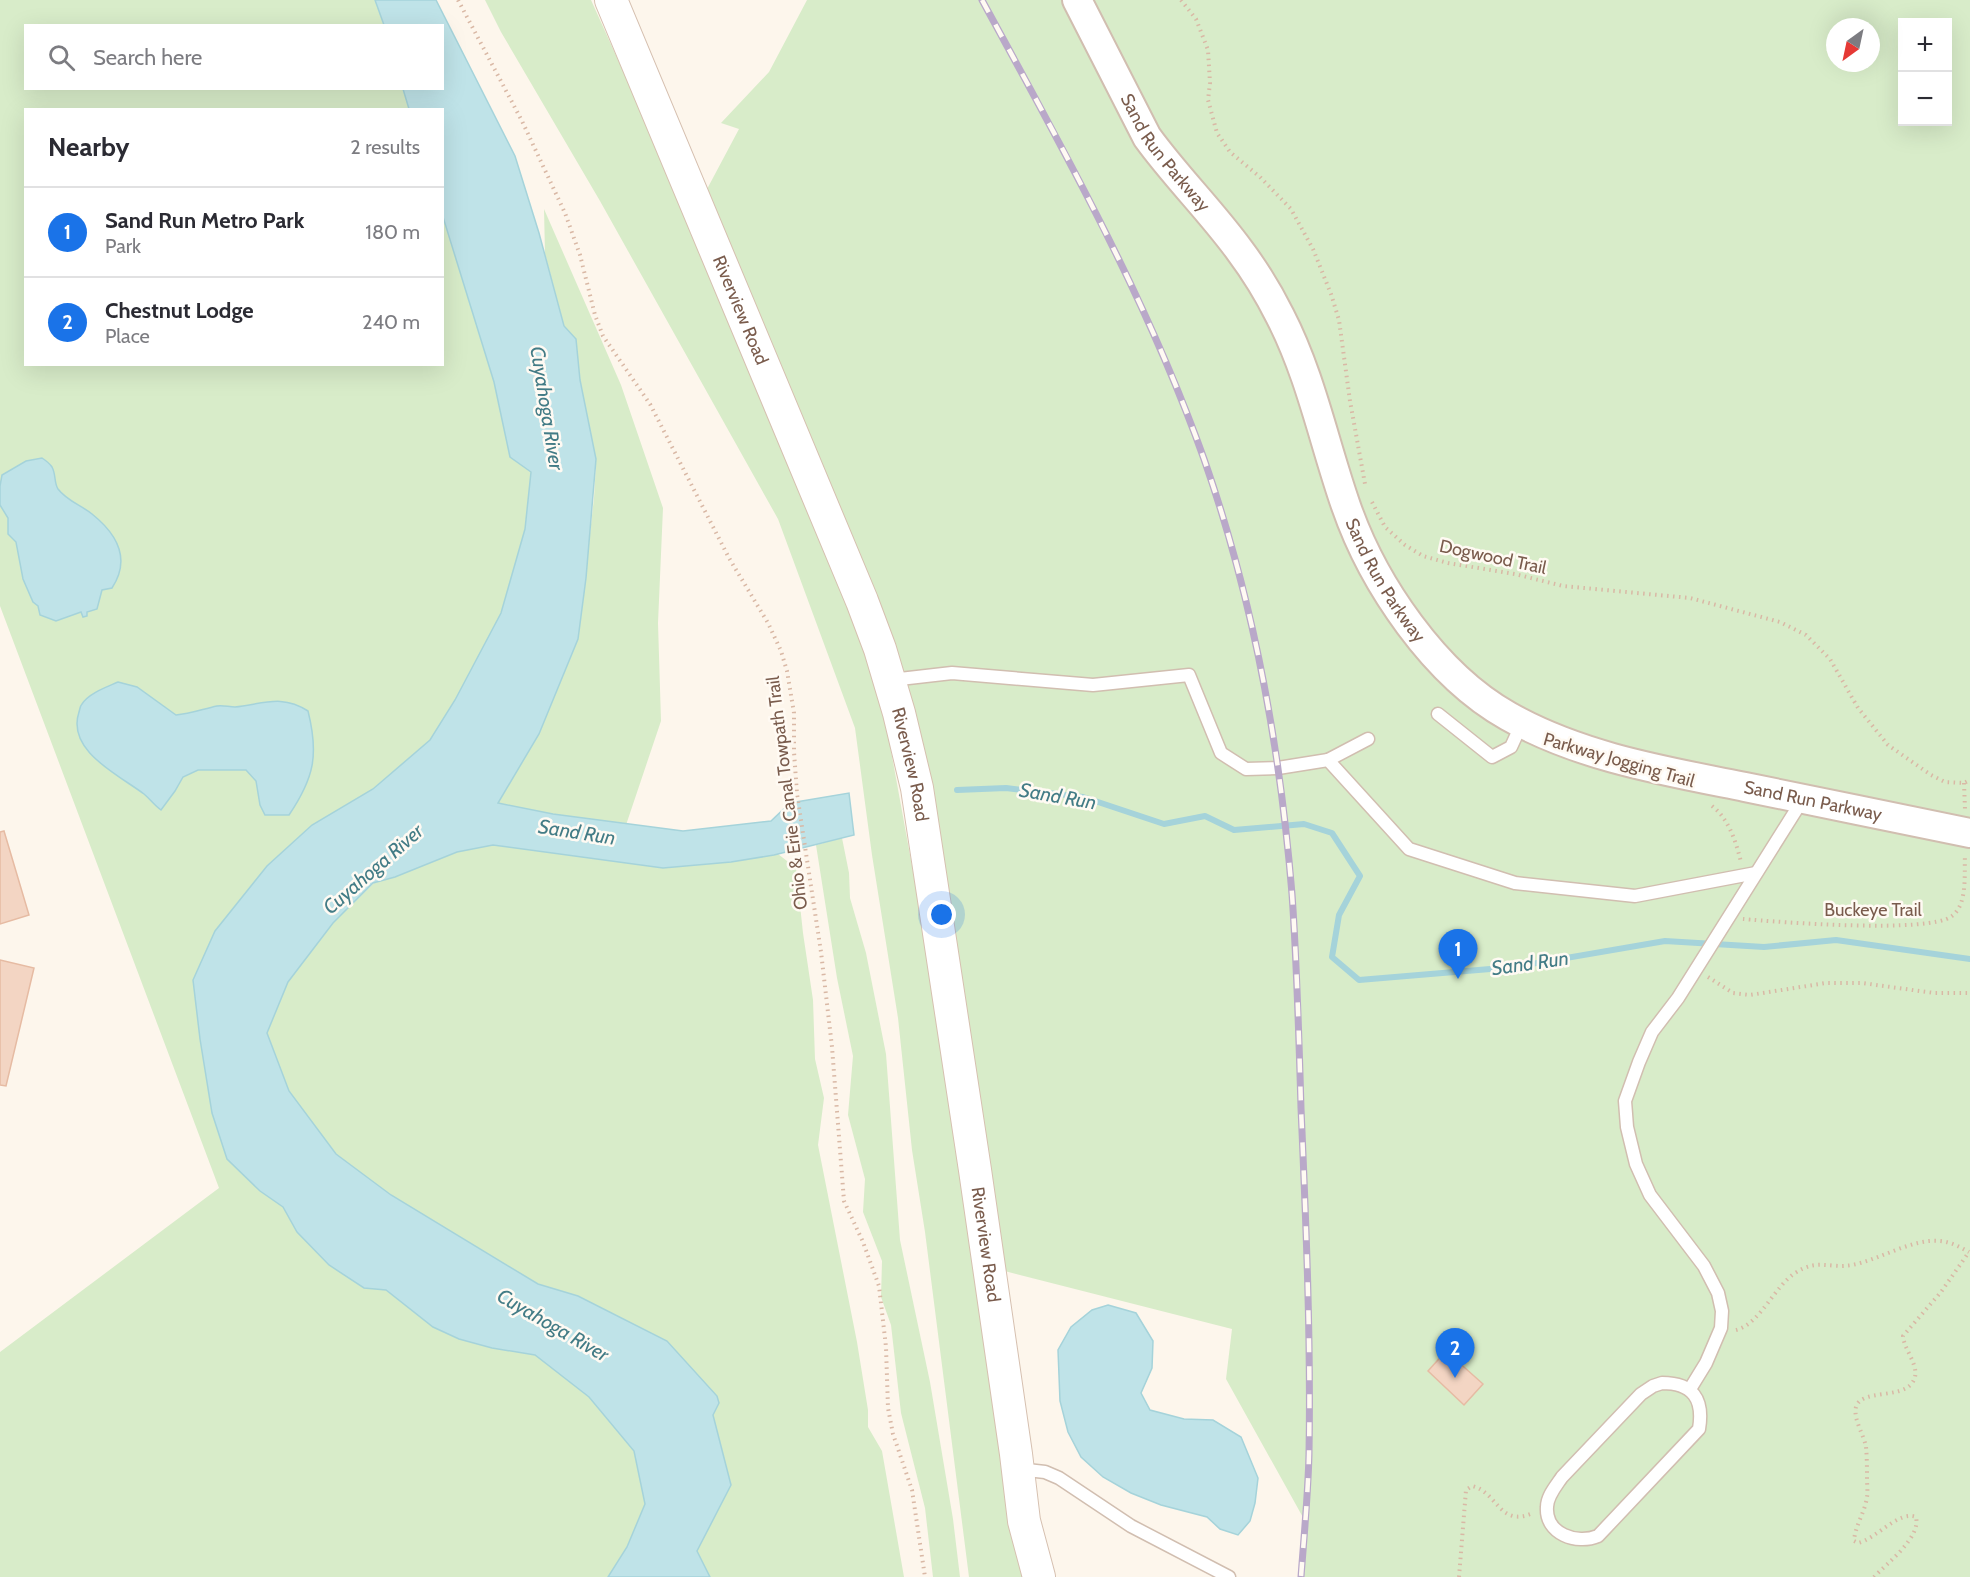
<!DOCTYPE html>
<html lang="en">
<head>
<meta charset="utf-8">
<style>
	body { margin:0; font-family:Cabin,sans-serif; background:#f2f2f3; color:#2b2b33 }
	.controls { position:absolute; right:18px; top:18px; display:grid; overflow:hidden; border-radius:0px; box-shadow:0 6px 24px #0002 }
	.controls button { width:54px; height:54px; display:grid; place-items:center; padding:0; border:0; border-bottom:2px solid #e1e1e2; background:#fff; color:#2b2b33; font:30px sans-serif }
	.compass { position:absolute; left:1826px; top:18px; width:54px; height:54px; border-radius:50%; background:#fff; box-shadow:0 6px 24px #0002; rotate:213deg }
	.you { position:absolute; left:942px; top:915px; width:21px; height:21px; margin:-15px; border:4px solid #fff; border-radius:50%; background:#1a73e8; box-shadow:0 0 0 9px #1a73e833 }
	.badge { display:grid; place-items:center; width:39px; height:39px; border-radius:50%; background:#1a73e8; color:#fff; font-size:20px; font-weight:700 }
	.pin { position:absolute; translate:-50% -50px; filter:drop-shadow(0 2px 3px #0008) }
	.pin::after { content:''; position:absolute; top:32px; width:21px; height:18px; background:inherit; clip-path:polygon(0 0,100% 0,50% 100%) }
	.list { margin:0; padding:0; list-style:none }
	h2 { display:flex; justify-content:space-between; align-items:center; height:78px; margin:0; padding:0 24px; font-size:26px }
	h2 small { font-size:20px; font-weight:400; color:#7c7c81 }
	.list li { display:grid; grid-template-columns:39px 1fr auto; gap:18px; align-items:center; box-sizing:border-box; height:90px; padding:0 24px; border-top:2px solid #e1e1e2 }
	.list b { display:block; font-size:22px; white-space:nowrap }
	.list p { margin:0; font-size:20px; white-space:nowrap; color:#7c7c81 }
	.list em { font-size:20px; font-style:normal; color:#7c7c81 }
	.icon { flex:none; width:33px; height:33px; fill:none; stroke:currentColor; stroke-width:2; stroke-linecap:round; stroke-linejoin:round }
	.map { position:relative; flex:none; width:1970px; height:1577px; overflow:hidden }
	.search { position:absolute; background:#fff; box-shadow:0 6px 24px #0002; left:24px; top:24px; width:420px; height:66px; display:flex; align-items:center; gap:15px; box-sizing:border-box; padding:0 21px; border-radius:0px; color:#7c7c81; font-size:22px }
	.panel { position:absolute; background:#fff; box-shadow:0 6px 24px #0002; left:24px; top:108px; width:420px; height:258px; border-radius:0px }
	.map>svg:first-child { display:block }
	.green { fill:#d8ecc9; fill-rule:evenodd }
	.water { fill:#bfe3e8; stroke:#a5d3da; stroke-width:1.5 }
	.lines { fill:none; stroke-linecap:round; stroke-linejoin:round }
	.stream { stroke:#a5d3da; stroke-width:6 }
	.building { fill:#f3d5c3; stroke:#e6bba3; stroke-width:1.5 }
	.service-casing { stroke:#d1beb0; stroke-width:15 }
	.tertiary-casing { stroke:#d1beb0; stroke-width:32 }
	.secondary-casing { stroke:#d6c0b0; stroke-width:34 }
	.path { stroke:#d9b8a5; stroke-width:4; stroke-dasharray:1.5 4.5; stroke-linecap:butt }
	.service { stroke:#fff; stroke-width:12 }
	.tertiary { stroke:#fff; stroke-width:28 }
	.secondary { stroke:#fff; stroke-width:32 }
	.rail-casing { stroke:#b9a8c9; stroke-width:7 }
	.rail { stroke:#fffaf3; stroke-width:4.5; stroke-dasharray:14; stroke-linecap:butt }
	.labels { text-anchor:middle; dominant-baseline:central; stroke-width:5; stroke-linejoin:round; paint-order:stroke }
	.street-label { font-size:18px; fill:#7a5c4d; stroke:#fffaf3 }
	.water-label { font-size:20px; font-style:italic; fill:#437c86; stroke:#fffaf3 }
</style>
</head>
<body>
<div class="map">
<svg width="1970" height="1577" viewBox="0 0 1970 1577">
	<rect width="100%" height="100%" fill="#fdf6ec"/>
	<g class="green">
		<path d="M0 0H375L384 25 26 26V88L403 89 409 109 26 110V364H442L443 217 494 382 510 457 531 472 525 529 501 613 455 700 430 740 373 789 312 825 267 866 215 931 200 1039 212 1113 260 1191 283 1207 297 1232 364 1288 386 1290 433 1327 459 1339 492 1348 535 1355 589 1397 634 1451 645 1504 627 1547 608 1577H0V1352L219 1188 0 606Z"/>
		<path d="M485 0H591L646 122 852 617 883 707 927 948 1027 1577H969L925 1232 912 1150 898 1018 872 855 855 728 778 519 600 201 501 32Z"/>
		<path d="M807 0H1970V1577H1301L1305 1521 1226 1379 1232 1329 989 1267 917 788 698 206 739 129 721 123 769 72ZM1902 22H1948V122H1902ZM1835 27H1871V63H1835Z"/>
		<path d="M544 209 621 385 663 508 658 623 661 721 626 825 553 814 498 803 539 734 578 639 594 498 596 464 580 380 576 340 564 326 545 254Z"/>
		<path d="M842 838 849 873 850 898 866 953 886 1054 900 1240 930 1382 953 1519 960 1577H933L925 1508 901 1413 891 1325 881 1297 882 1261 863 1212 865 1179 848 1115 853 1056 837 978 816 845Z"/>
		<path d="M493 845 663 868 731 862 778 854 796 868 803 933 813 1000 815 1059 824 1098 818 1145 857 1342 868 1410V1427L882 1451 904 1577H710L696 1552 731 1485 713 1415 719 1403 578 1296 538 1284 391 1195 336 1154 289 1091 267 1033 288 982 333 923 374 883 395 877 457 852Z"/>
	</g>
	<g class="water">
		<path d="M375 0H436L515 156 539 233 564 326 576 339 580 380 596 459 586 578 578 639 539 734 498 803 553 814 683 831 771 821 790 803 849 793 854 835 774 855 731 862 663 868 493 845 457 852 395 877 373 883 333 923 288 982 267 1033 289 1091 336 1154 391 1195 538 1284 578 1296 667 1341 717 1396 719 1403 713 1415 731 1485 697 1551 710 1577H608L627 1547 645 1504 634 1451 589 1397 535 1355 492 1348 459 1339 433 1327 386 1290 364 1288 329 1265 297 1232 283 1207 260 1191 227 1159 212 1113 200 1039 193 980 215 931 267 866 312 825 373 789 430 740 455 700 501 613 525 529 531 472 510 457 494 382 443 217 442 110 409 109 403 89 442 88V26L384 25Z"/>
		<path d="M42 458C45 460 50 464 52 467 56 474 54 483 58 489 67 501 81 505 92 514 117 534 131 559 112 588L102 590 97 609 87 612V616L83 617 81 612 56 621 40 615 38 606 33 602 23 579 16 542 8 534V518L0 505V486L2 475 26 461Z"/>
		<path d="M118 682 137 687 176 715C190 714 203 709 217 706 223 705 229 707 235 707 263 704 282 694 308 711 319 755 314 778 289 815H265L260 805 256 781 246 770H198L183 777 175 791 161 810C154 805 150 799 144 794 119 775 66 751 79 712 80 709 80 706 82 704 89 693 107 687 118 682Z"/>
		<path d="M1108 1305 1136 1313 1153 1341 1152 1368 1141 1393 1150 1410 1184 1419 1213 1420 1241 1437 1258 1478 1255 1503 1250 1521 1238 1535 1220 1529 1207 1517 1161 1505 1131 1493 1103 1477 1081 1457 1068 1432 1060 1401 1058 1350 1071 1327 1092 1310Z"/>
	</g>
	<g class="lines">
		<path class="stream" d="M957 790 1006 788 1083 797 1164 824 1205 816 1234 830 1304 824 1332 833 1360 876 1339 915 1332 957 1359 980 1514 967 1665 941 1764 947 1836 940 1970 959"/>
	</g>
	<g class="building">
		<path d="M4 831 29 915 0 924V832Z"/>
		<path d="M0 960 34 968 6 1086 0 1085Z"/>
		<path d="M1446 1351 1483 1384 1464 1405 1428 1371Z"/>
	</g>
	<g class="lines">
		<defs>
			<g id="service">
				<path d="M891 680 952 673 1093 685 1189 675 1221 753 1246 769 1278 768 1328 760 1409 849 1515 883 1635 896 1756 873"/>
				<path d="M1438 714 1492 757 1511 747 1522 723"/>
				<path d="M1328 760 1368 739"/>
				<path d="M1662 1383C1693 1383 1704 1399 1699 1429L1598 1536C1577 1545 1545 1534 1547 1507 1547 1496 1556 1486 1562 1477L1641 1394 1653 1386Z"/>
				<path d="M1690 1389 1706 1363 1721 1328 1722 1311 1718 1293 1704 1266 1650 1195 1636 1164 1627 1127 1625 1101 1639 1062 1652 1032 1678 998 1803 799"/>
				<path d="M1018 1469 1045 1472 1059 1478 1131 1526 1229 1577"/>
			</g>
			<g id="tertiary">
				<path id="s1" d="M1077 0 1147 137C1176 177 1211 211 1240 251 1255 271 1269 294 1280 316 1311 376 1324 443 1346 506 1373 584 1435 675 1508 716 1580 757 1665 771 1745 787 1820 802 1895 818 1970 833"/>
			</g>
			<g id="secondary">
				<path id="s2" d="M611 0 862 601 880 649 899 713 917 788 975 1170 1016 1454 1024 1521 1039 1577"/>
			</g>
		</defs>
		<use href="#service" class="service-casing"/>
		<use href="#tertiary" class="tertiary-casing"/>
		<use href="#secondary" class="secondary-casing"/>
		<g class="path">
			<path d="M458 0 522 121 565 213 580 255 595 315 603 336 650 404 729 558 768 623 781 651 787 671 794 713V752L797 794 821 952 832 1047 844 1201 863 1242 879 1286 886 1347 888 1408 893 1434 912 1490 925 1577"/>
			<path d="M1181 0 1196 19 1208 50 1210 83 1208 100 1217 133 1230 152 1260 177 1291 209 1313 249 1331 294 1339 320 1350 401 1365 484"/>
			<path d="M1372 502 1385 527 1405 545 1423 556 1448 563 1515 574 1563 586 1690 598 1780 622 1806 635 1830 659 1858 708 1888 745 1931 775 1945 782 1964 783 1970 780"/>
			<path d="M1964 783 1965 809"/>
			<path d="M1712 806C1729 819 1736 842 1741 862"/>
			<path d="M1743 919C1778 922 1930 934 1952 916 1968 904 1964 873 1965 855"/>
			<path d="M1708 977 1733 993 1750 995 1826 983H1862L1934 993H1970"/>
			<path d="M1736 1330C1760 1324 1774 1287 1795 1273 1818 1258 1829 1269 1852 1265 1879 1260 1913 1238 1940 1241 1951 1242 1960 1247 1969 1252"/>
			<path d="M1459 1577 1466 1490 1472 1486C1498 1492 1499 1528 1533 1513"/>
			<path d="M1874 1577C1887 1563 1921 1538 1916 1517 1899 1510 1876 1539 1858 1543L1854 1541C1855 1526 1865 1512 1867 1497 1868 1492 1867 1485 1867 1479 1867 1469 1867 1457 1866 1447 1864 1435 1853 1419 1856 1407 1861 1389 1901 1399 1912 1383 1923 1369 1904 1351 1903 1336L1941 1292 1969 1252"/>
		</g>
		<use href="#service" class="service"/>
		<use href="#tertiary" class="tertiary"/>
		<use href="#secondary" class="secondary"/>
		<defs>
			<path id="rail" d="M982 0C1063 149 1147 299 1204 459 1253 599 1280 746 1292 894 1297 965 1299 1037 1301 1108 1306 1223 1311 1338 1309 1454 1308 1495 1304 1536 1301 1577"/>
		</defs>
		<use href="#rail" class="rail-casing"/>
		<use href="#rail" class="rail"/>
	</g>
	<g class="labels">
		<g class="street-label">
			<text stroke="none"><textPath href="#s1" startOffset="177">Sand Run Parkway</textPath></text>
			<text stroke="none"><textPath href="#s2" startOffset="336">Riverview Road</textPath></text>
			<text transform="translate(1493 557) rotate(12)">Dogwood Trail</text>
			<text stroke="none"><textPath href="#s1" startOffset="663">Sand Run Parkway</textPath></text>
			<text transform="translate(1619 760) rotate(16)">Parkway Jogging Trail</text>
			<text stroke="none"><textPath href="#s2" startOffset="822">Riverview Road</textPath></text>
			<text transform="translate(787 793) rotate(-97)">Ohio &amp; Erie Canal Towpath Trail</text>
			<text stroke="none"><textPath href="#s1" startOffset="1167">Sand Run Parkway</textPath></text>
			<text x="1873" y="910">Buckeye Trail</text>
			<text stroke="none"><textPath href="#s2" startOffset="1308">Riverview Road</textPath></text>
		</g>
		<g class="water-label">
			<text transform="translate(547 408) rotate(81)">Cuyahoga River</text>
			<text transform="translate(1058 796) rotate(10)">Sand Run</text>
			<text transform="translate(577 832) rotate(9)">Sand Run</text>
			<text transform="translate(373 869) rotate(-41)">Cuyahoga River</text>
			<text transform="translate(1530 963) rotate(-8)">Sand Run</text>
			<text transform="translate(553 1325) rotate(30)">Cuyahoga River</text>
		</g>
	</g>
</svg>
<div class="controls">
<button>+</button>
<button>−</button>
</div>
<svg class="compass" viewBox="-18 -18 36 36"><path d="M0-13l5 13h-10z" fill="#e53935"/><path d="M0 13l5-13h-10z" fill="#7c7c81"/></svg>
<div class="you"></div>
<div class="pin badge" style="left:1458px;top:979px">1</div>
<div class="pin badge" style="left:1455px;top:1378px">2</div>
<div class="search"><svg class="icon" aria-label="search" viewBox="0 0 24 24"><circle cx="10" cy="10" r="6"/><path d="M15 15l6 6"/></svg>Search here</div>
<section class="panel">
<h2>Nearby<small>2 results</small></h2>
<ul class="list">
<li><span class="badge">1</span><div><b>Sand Run Metro Park</b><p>Park</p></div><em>180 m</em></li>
<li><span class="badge">2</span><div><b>Chestnut Lodge</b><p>Place</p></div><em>240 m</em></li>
</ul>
</section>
</div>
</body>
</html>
